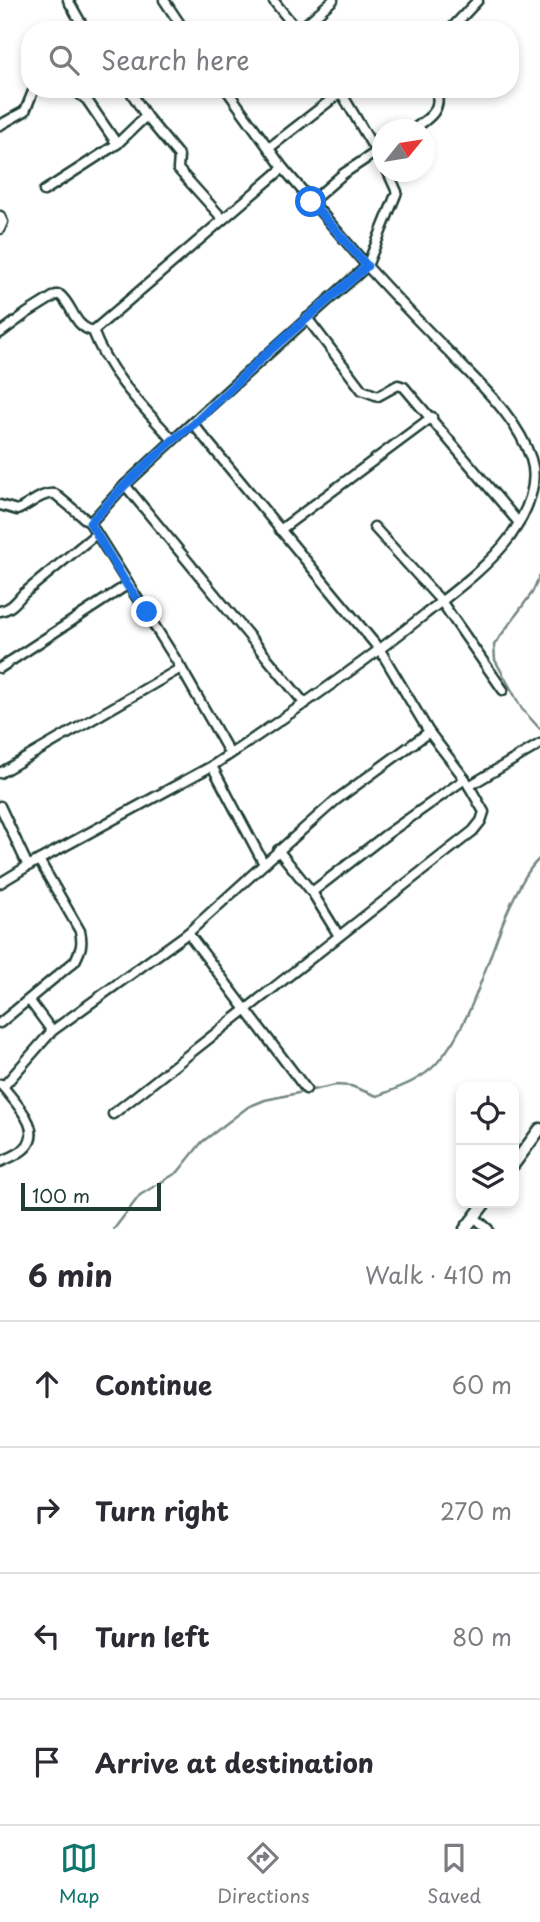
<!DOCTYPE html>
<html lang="en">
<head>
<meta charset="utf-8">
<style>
	body { margin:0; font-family:"Playpen Sans",sans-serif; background:#f2f2f3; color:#2b2b33 }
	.controls { position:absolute; right:21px; bottom:21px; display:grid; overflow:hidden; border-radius:14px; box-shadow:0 4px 10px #0003 }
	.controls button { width:63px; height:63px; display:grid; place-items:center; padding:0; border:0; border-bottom:2px solid #e1e1e2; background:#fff; color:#2b2b33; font:35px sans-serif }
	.compass { position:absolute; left:372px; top:119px; width:63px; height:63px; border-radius:50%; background:#fff; box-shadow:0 4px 10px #0003; rotate:60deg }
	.scale { position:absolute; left:21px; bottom:18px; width:140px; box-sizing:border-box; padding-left:7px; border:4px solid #1f3d34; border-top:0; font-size:19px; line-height:24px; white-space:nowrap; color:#1f3d34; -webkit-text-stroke:5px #fff; paint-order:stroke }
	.stop { position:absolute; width:21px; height:21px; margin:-16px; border:5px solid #1a73e8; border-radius:50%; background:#fff }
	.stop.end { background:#1a73e8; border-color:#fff; box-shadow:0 2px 7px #0008 }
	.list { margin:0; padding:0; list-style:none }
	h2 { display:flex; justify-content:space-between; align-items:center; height:91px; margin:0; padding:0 28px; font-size:30px }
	h2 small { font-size:23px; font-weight:400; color:#7c7c81 }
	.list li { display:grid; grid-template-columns:46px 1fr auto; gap:21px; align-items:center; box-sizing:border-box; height:126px; padding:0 28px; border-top:2px solid #e1e1e2 }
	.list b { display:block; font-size:26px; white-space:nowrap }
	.list em { font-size:23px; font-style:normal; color:#7c7c81 }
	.icon { flex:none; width:38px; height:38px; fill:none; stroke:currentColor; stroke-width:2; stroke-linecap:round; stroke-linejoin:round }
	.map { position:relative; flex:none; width:540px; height:1229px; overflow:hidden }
	.search { position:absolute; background:#fff; box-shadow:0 4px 10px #0003; left:21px; right:21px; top:21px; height:77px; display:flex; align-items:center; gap:18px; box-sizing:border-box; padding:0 24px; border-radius:28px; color:#7c7c81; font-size:26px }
	.sheet { height:595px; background:#fff }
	nav { display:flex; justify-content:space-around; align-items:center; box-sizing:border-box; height:98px; border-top:2px solid #e1e1e2; background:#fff; font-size:19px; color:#7c7c81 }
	nav a { display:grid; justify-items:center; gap:4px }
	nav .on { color:#0f766e }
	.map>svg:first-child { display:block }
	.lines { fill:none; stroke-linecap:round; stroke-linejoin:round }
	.stream { stroke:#758883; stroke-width:2.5 }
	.minor-casing { stroke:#1f3d34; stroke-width:13 }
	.tertiary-casing { stroke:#1f3d34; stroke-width:15 }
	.minor { stroke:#fff; stroke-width:8 }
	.tertiary { stroke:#fff; stroke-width:10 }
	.route { stroke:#1a73e8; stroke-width:9 }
</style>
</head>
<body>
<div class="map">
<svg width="540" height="1229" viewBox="0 0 540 1229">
	<rect width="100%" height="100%" fill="#fff"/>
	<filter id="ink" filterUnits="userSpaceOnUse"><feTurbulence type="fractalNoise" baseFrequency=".0143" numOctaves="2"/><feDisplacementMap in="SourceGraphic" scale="14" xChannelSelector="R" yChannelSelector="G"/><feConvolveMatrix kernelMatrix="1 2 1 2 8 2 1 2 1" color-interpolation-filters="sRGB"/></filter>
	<g filter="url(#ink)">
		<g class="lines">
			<g class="stream">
				<path d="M540 575 532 593 494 645 495 660 522 709 540 729"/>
				<path d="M114 1229 140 1195 178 1172 202 1142 248 1107 265 1100 336 1085 351 1086 377 1096C398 1088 422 1080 437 1063 474 1021 487 957 509 908 517 891 526 871 540 858"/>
			</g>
			<defs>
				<g id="minor">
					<path d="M68 0 85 30"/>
					<path d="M164 0 184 30"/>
					<path d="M273 0 297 30"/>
					<path d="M299 30 333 0"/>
					<path d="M450 30 478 0"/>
					<path d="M73 89 87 100 117 144"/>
					<path d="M129 89 146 116 179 156 178 169 222 218"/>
					<path d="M226 89 283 168"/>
					<path d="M339 89 382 162"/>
					<path d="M0 125 25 111 34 89"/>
					<path d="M412 130C428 119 443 111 436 89"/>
					<path d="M269 148 341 92"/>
					<path d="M44 191 117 144 146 116"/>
					<path d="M311 202 343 174 382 148"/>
					<path d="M0 216 3 222 0 229"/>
					<path d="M307 318 362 390 378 396 398 385 404 387 519 523"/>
					<path d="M0 333 27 313 56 295H60C74 307 73 326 93 331"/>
					<path d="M173 440C143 407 109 374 93 331L283 168 367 266C285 338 204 411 125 485L305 704"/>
					<path d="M125 485 90 523 181 668 230 754"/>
					<path d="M0 505 17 510C30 505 41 492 55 494L90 523"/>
					<path d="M374 527 441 601 503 690"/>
					<path d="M280 530 432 417"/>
					<path d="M0 611C11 609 16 602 23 594L96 534"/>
					<path d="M0 668 127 585"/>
					<path d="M0 773 181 668"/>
					<path d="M469 786 540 744"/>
					<path d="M0 806 28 866"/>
					<path d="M278 850 312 892 339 936"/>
					<path d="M264 864 336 800 429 732"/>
					<path d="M0 883 28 866 212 766"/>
					<path d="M312 892 387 834 465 779"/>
					<path d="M188 933 306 1089"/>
					<path d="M29 1000 52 1031"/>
					<path d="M0 1023 75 961C81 949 83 944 80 931L39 860"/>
					<path d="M3 1087 52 1031 188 933 264 864 212 766C285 718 356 669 424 615 453 592 487 568 510 537 525 515 540 486 531 459 517 417 480 385 451 354 422 325 394 296 367 266L397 192 388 172"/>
					<path d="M113 1114 473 831 481 821 484 812 465 779 429 732 380 650 193 424"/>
					<path d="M0 1162C8 1158 18 1155 24 1149 46 1130 13 1101 1 1084"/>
					<path d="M474 1217 488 1229"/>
				</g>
				<g id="tertiary">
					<path d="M514 1164 540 1129"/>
					<path d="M465 1229 485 1203"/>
				</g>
			</defs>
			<use href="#minor" class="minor-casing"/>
			<use href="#tertiary" class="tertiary-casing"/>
			<use href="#minor" class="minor"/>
			<use href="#tertiary" class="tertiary"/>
		</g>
	</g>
	<g class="lines" filter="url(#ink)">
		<path class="route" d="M147 612 127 585 90 523 125 485 173 440 194 424 266 354 367 266 311 202"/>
	</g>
</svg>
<div class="controls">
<button><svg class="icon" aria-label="locate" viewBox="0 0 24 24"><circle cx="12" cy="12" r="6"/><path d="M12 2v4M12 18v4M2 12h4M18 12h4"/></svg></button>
<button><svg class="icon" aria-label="layers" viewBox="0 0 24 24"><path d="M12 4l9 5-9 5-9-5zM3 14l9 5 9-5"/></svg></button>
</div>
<svg class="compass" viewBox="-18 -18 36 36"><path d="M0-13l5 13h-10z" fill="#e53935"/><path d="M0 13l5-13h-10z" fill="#7c7c81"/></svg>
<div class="scale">100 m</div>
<div class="stop" style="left:311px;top:202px"></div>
<div class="stop end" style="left:147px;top:612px"></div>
<div class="search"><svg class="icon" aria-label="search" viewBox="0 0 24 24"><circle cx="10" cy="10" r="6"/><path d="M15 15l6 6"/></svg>Search here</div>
</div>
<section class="sheet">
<h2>6 min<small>Walk · 410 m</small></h2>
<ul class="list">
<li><svg class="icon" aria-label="ahead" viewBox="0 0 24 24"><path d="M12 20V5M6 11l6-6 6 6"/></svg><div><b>Continue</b></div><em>60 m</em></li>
<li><svg class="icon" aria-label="right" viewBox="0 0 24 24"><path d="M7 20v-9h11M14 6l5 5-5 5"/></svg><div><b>Turn right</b></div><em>270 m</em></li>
<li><svg class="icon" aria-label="left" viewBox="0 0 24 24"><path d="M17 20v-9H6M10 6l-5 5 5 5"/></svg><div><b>Turn left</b></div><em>80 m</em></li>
<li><svg class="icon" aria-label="arrive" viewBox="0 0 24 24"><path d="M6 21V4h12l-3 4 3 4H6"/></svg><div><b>Arrive at destination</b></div></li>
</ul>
</section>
<nav>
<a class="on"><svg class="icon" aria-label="map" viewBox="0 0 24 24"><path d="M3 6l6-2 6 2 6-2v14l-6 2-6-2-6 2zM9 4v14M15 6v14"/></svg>Map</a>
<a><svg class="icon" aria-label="directions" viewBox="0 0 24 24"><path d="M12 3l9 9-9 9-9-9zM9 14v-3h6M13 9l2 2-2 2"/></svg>Directions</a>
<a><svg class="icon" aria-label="saved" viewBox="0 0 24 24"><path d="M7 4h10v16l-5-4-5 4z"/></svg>Saved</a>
</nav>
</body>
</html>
